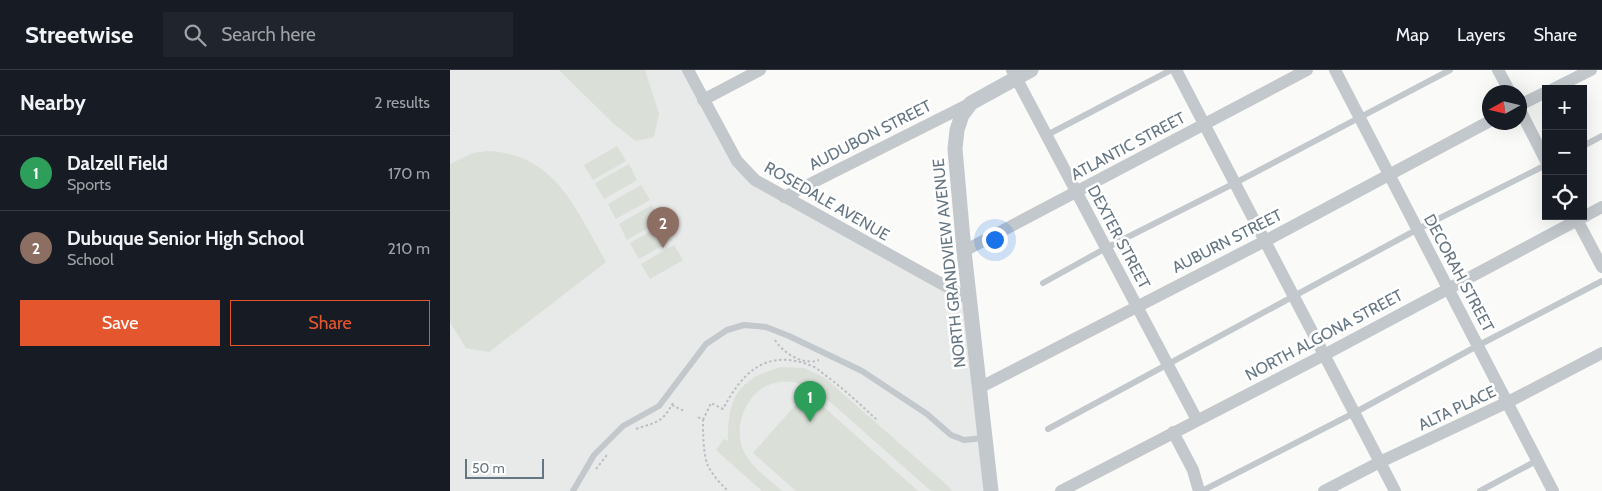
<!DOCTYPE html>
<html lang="en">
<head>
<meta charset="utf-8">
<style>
	body { margin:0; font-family:Cabin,sans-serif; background:#20242c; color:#f1f3f6 }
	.controls { position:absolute; right:15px; top:15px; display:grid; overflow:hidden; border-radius:0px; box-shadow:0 5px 20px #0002 }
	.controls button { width:45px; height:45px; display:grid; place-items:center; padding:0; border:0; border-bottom:1px solid #363941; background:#171b24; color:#f1f3f6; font:25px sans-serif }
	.compass { position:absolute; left:1032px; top:15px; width:45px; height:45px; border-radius:50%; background:#171b24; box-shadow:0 5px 20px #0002; rotate:262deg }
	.scale { position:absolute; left:15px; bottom:12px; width:79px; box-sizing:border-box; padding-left:5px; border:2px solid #657683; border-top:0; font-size:14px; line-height:18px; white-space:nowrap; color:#657683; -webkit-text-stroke:4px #fff; paint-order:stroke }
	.you { position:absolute; left:544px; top:169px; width:18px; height:18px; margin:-12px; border:4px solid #fff; border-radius:50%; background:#1a73e8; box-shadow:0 0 0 8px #1a73e833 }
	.badge { display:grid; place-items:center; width:32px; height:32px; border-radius:50%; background:#e4572e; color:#fff; font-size:16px; font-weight:700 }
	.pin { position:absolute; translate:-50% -41px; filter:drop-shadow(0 1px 2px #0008) }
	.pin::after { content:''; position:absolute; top:26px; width:18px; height:15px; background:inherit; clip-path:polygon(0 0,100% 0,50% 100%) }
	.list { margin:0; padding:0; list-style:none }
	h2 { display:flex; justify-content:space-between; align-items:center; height:65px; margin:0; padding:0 20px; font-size:21px }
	h2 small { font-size:16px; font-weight:400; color:#9ea1a6 }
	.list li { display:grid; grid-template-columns:32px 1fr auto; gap:15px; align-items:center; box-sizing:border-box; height:75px; padding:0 20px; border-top:1px solid #363941 }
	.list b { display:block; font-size:19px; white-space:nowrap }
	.list p { margin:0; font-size:16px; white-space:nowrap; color:#9ea1a6 }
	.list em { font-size:16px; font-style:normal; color:#9ea1a6 }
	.actions { display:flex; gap:10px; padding:15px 20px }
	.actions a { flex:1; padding:11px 0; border:1px solid #e4572e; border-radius:0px; text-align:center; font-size:18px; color:#e4572e }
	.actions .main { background:#e4572e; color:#fff }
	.icon { flex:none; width:28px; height:28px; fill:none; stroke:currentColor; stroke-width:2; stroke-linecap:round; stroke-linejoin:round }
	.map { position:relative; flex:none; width:1152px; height:421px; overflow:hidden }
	header { display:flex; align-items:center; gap:30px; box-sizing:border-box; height:70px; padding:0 25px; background:#171b24; border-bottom:1px solid #363941 }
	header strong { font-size:24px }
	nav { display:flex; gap:28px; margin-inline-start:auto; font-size:18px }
	.search { width:350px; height:45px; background:#20242c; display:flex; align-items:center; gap:12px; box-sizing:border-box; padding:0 18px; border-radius:0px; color:#9ea1a6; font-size:19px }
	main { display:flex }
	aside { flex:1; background:#171b24 }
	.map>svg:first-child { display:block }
	.built { fill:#e8e9e9 }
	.green { fill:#dadfd7 }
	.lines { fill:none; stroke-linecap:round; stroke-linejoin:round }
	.path { stroke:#bbbfc2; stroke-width:2; stroke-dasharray:2.5 2.5; stroke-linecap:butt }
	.service { stroke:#c3c8cc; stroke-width:6 }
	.minor { stroke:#c3c8cc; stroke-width:12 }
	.tertiary { stroke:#c3c8cc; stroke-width:15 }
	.labels { text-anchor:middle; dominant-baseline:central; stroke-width:5; stroke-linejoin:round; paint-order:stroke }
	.street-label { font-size:16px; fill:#657683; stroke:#fff }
</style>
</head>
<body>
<header>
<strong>Streetwise</strong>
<div class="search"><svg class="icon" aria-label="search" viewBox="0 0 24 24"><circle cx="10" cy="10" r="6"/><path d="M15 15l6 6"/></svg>Search here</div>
<nav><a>Map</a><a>Layers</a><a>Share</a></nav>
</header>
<main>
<aside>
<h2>Nearby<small>2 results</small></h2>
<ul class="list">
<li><span class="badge" style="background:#2e9e5b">1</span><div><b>Dalzell Field</b><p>Sports</p></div><em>170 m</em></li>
<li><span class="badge" style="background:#8d6e63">2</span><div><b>Dubuque Senior High School</b><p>School</p></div><em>210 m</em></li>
</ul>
<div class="actions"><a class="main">Save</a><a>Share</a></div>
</aside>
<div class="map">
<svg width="1152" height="421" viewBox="0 0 1152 421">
	<rect width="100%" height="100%" fill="#fafaf8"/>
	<path class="built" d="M0 0H238L305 110 519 229 543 421H0Z"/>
	<g class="green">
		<path d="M109 0H195L209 44 204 67 186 71 164 54Z"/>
		<path d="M167 76 176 91 143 110 134 95Z"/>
		<path d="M37 81C106 84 126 140 156 192L39 282 16 278 0 252V94L23 83Z"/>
		<path d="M179 94 187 110 154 129 145 113Z"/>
		<path d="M191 115 200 130 166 149 158 134Z"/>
		<path d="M202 135 210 151 177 170 169 154Z"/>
		<path d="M213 154 222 170 189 189 180 173Z"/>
		<path d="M224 175 233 190 200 209 191 194Z"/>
		<path d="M331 297 354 298 375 308 498 416 502 421H481L369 322C356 315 343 310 328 312 298 317 281 356 294 382 302 398 319 409 332 421H312L266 380 274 369 278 371C278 344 280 322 305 307 313 302 323 300 331 297Z"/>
		<path d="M357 322 468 421H346L303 383Z"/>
	</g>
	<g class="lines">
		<g class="path">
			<path d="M325 270C333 283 353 296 369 290"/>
			<path d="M222 335 234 341"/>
			<path d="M248 347 253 350C253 363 253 384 258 396 263 406 271 414 278 421"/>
			<path d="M253 350 261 333 273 339C293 301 317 278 362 296 367 298 371 302 375 305 394 319 411 335 428 351"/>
			<path d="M186 359C208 351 211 354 223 333"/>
			<path d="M146 399 157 385"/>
		</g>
		<g class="service">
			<path d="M597 65 721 0"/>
			<path d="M1133 76 1152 66"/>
			<path d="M593 213 656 178 785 113 1000 0"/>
			<path d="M598 359 968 159 1096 95"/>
			<path d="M123 421 144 385 173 356 209 336 256 274 277 260 294 255 316 257 339 266 412 301 477 344 501 365 514 370 534 368"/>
			<path d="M752 421 904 343 1029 275 1152 211"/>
			<path d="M1030 421 1088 390"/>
		</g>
		<g class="minor">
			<path d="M238 0 287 91 305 110 519 229"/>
			<path d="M562 0 747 350"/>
			<path d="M726 0 945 421"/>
			<path d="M885 0 1103 421"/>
			<path d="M1048 0 1060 22"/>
			<path d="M1103 19 1141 0"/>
			<path d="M253 30 310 0"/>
			<path d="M1070 35 1096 22"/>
			<path d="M1070 40 1096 91"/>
			<path d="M334 127 521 33"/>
			<path d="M1125 146 1152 197"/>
			<path d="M514 181 857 0"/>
			<path d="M529 318 815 171 1040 51"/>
			<path d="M723 362 743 400 749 421"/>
			<path d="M611 421 874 285 1152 137"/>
			<path d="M874 421 930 392 1058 332 1152 283"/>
		</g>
		<path class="tertiary" d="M541 421 514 181 505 79 507 60 512 45 521 33 581 0"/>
	</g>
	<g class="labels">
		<g class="street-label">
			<text transform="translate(420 65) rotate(-27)">AUDUBON STREET</text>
			<text transform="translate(678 76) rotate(-28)">ATLANTIC STREET</text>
			<text transform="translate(377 131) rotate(30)">ROSEDALE AVENUE</text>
			<text transform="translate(669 167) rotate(62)">DEXTER STREET</text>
			<text transform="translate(777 171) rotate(-27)">AUBURN STREET</text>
			<text transform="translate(499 193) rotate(-96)">NORTH GRANDVIEW AVENUE</text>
			<text transform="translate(1009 203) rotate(62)">DECORAH STREET</text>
			<text transform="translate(874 265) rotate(-28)">NORTH ALGONA STREET</text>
			<text transform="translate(1007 338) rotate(-25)">ALTA PLACE</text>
		</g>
	</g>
</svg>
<div class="controls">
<button>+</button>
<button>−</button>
<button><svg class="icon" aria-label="locate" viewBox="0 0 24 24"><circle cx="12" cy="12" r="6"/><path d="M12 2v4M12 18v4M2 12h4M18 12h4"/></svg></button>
</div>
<svg class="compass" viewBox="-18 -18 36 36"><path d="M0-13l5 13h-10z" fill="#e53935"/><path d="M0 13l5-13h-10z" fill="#9ea1a6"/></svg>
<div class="scale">50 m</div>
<div class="you"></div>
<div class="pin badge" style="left:360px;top:352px;background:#2e9e5b">1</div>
<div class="pin badge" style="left:213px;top:178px;background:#8d6e63">2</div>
</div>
</main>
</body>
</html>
